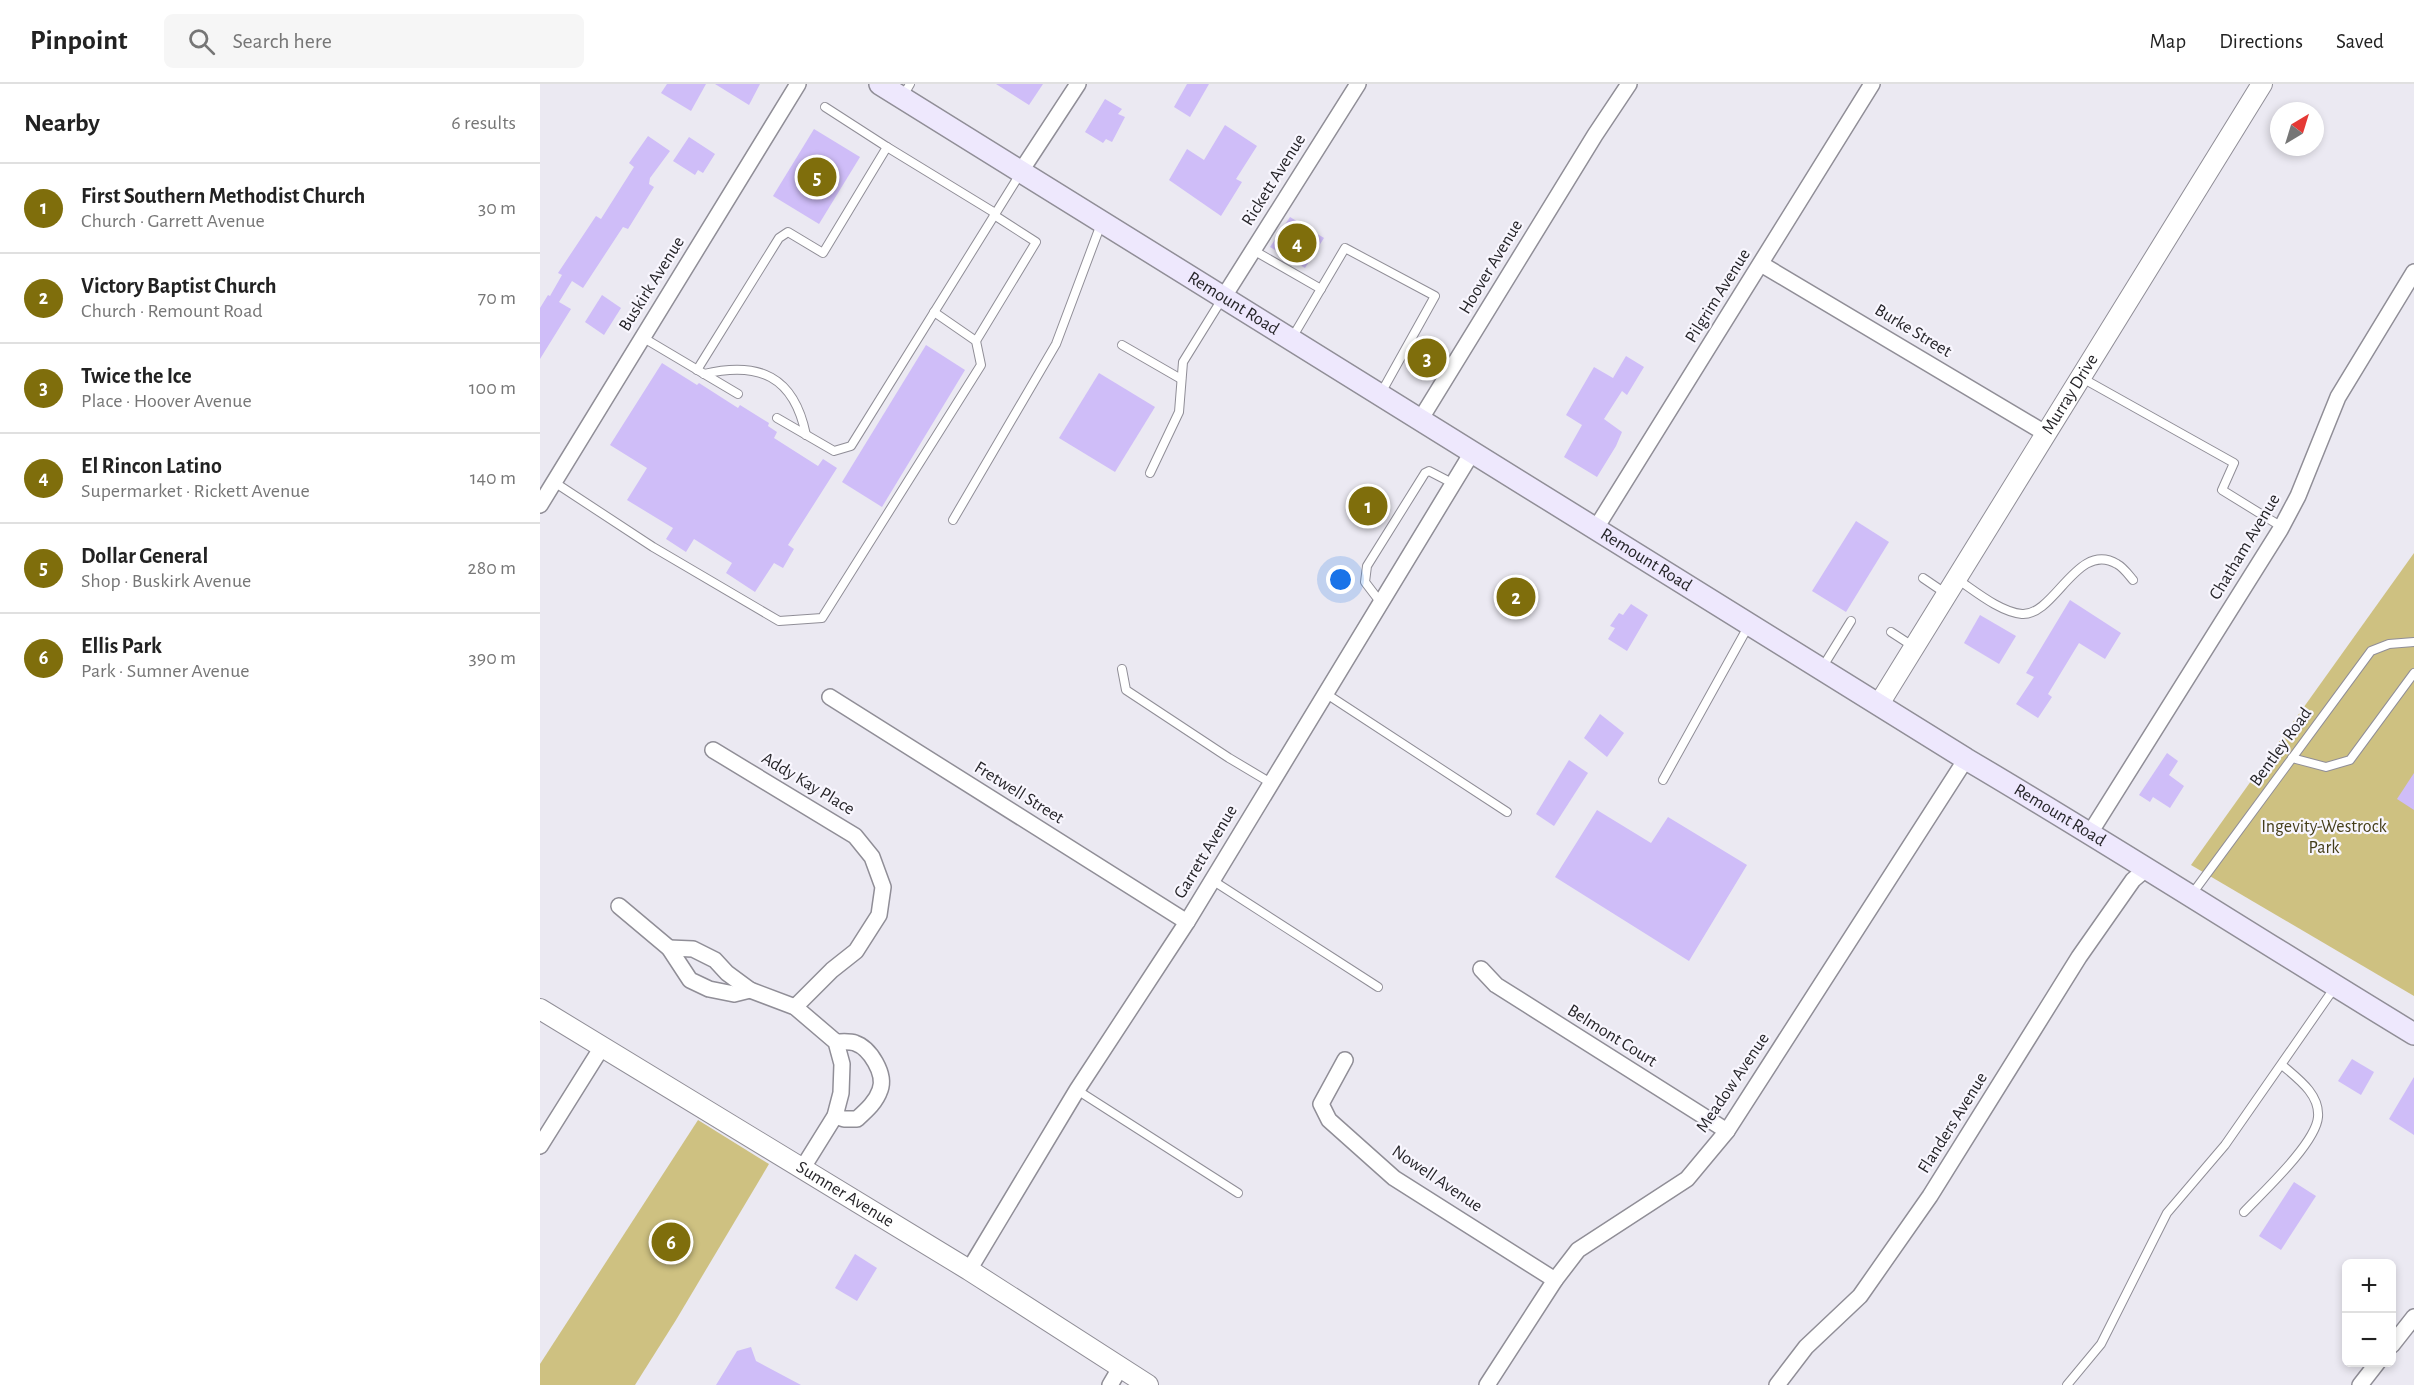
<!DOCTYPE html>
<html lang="en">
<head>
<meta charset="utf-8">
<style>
	body { margin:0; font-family:"Alegreya Sans",sans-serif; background:#f6f6f6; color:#222 }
	.controls { position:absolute; right:18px; bottom:18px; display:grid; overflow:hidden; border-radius:9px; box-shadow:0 3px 9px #0003 }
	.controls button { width:54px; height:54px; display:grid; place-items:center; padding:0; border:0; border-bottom:2px solid #e0e0e0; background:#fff; color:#222; font:30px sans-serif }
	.compass { position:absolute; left:1730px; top:18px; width:54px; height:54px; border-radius:50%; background:#fff; box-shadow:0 3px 9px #0003; rotate:38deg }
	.you { position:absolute; left:801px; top:496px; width:21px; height:21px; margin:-15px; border:4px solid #fff; border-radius:50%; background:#1a73e8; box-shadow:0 0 0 9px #1a73e833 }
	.badge { display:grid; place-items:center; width:39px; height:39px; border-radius:50%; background:#7f6e0c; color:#fff; font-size:20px; font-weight:700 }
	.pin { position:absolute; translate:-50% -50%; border:3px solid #fff; box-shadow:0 2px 6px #0006 }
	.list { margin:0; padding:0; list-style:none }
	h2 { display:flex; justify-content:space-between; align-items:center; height:78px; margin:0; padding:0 24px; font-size:26px }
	h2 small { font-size:20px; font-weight:400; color:#767676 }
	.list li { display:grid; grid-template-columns:39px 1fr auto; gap:18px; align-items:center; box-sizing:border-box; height:90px; padding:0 24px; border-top:2px solid #e0e0e0 }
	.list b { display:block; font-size:22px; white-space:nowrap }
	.list p { margin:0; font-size:20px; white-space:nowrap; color:#767676 }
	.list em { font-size:20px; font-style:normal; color:#767676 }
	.icon { flex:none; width:33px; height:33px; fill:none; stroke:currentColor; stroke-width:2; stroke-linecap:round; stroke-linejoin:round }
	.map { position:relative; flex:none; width:1874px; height:1301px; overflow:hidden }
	header { display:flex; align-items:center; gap:36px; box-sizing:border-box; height:84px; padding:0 30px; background:#fff; border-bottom:2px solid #e0e0e0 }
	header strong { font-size:28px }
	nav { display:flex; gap:33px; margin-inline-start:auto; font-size:21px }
	.search { width:420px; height:54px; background:#f6f6f6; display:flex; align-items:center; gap:15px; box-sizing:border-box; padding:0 21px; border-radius:9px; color:#767676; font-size:22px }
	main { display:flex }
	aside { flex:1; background:#fff }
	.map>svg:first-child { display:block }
	.green { fill:#cec181 }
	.building { fill:#cfbdf8 }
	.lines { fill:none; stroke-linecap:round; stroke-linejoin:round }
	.service-casing { stroke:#908e97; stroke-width:10 }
	.minor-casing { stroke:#908e97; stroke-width:18 }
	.tertiary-casing { stroke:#908e97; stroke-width:22 }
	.secondary-casing { stroke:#908e97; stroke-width:24 }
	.service { stroke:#fff; stroke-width:8 }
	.minor { stroke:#fff; stroke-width:15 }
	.tertiary { stroke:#fff; stroke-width:20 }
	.secondary { stroke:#eee8fd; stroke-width:21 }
	.labels { text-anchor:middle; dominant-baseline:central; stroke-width:4.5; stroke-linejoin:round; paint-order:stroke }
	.street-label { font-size:18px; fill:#262529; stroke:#f8f6fe }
	.park-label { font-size:18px; fill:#443d19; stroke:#f8f6fe }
</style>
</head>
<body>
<header>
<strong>Pinpoint</strong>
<div class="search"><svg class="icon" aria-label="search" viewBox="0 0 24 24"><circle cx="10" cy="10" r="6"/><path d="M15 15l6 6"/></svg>Search here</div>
<nav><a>Map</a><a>Directions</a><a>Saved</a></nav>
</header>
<main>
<aside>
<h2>Nearby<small>6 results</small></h2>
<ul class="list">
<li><span class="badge">1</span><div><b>First Southern Methodist Church</b><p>Church · Garrett Avenue</p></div><em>30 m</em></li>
<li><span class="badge">2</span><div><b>Victory Baptist Church</b><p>Church · Remount Road</p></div><em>70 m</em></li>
<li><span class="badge">3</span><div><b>Twice the Ice</b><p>Place · Hoover Avenue</p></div><em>100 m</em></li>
<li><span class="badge">4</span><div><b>El Rincon Latino</b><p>Supermarket · Rickett Avenue</p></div><em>140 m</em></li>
<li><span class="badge">5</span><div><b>Dollar General</b><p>Shop · Buskirk Avenue</p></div><em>280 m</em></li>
<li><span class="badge">6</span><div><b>Ellis Park</b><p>Park · Sumner Avenue</p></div><em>390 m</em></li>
</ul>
</aside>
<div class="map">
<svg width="1874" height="1301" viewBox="0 0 1874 1301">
	<rect width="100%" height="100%" fill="#ebe9f2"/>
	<g class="green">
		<path d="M1874 469V912L1651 781Z"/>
		<path d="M158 1036 229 1080 136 1236 95 1301H0V1280Z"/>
	</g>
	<g class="building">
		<path d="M127 0H166L151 27 121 9Z"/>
		<path d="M175 0H220L209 21Z"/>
		<path d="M456 0H503L489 21Z"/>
		<path d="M647 0H669L650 33 634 23Z"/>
		<path d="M565 15 582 25 578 30 585 33 572 58 566 55 563 59 545 48Z"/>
		<path d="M685 41 717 62 696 95 702 98 681 132 629 96 647 65 664 76Z"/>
		<path d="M274 45 320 73 279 140 233 112Z"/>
		<path d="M108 52 130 67 110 94 109 100 114 103 88 145 83 143 79 149 43 204 32 197 19 218 31 225 0 275V224L8 211 10 212 22 191 18 189 56 132 61 135 94 83 89 79Z"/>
		<path d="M149 53 175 70 163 89 158 86 155 91 133 77Z"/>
		<path d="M750 133 784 154 765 184 730 163Z"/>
		<path d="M62 211 81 224 64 251 45 238Z"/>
		<path d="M386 261 425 286 342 423 302 398Z"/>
		<path d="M1086 272 1104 283 1087 311 1082 307 1064 335 1082 348 1076 362 1057 393 1024 373 1042 341 1026 331 1054 283 1073 294Z"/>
		<path d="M122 279 157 301 159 299 198 324 200 321 229 339 228 342 237 348 234 354 278 382 283 375 297 384 248 461 254 465 243 484 234 479 215 508 186 489 192 479 154 455 146 468 126 455 133 444 87 416 107 384 70 361Z"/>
		<path d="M559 289 615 323 575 388 519 354Z"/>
		<path d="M1316 437 1349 458 1306 528 1272 507Z"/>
		<path d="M1530 516 1581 549 1565 575 1539 559 1508 610 1512 613 1498 634 1476 620 1494 593 1486 589Z"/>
		<path d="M1091 520 1108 531 1087 567 1068 555 1075 544 1070 542 1079 529 1083 531Z"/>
		<path d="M1440 531 1476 552 1459 580 1424 559Z"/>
		<path d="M1060 630 1084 649 1067 673 1044 654Z"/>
		<path d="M1627 669 1638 677 1629 691 1644 702 1630 724 1613 713 1610 718 1599 711Z"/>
		<path d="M1029 676 1048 689 1014 742 996 730Z"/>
		<path d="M1874 689V726L1857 715Z"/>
		<path d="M1057 726 1111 759 1128 733 1207 781 1149 877 1015 793Z"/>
		<path d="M1812 975 1834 988 1821 1011 1798 997Z"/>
		<path d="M1874 993V1051L1849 1035Z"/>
		<path d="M1754 1098 1776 1112 1741 1166 1719 1152Z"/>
		<path d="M315 1170 337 1184 317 1217 295 1204Z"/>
		<path d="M211 1263 216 1277 261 1301H176L197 1267Z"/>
	</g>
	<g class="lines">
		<defs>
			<g id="service">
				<path d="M363 12 370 0"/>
				<path d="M285 23 347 63"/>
				<path d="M713 166 781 205"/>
				<path d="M102 253 198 310"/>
				<path d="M752 254 805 164 895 212 841 309"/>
				<path d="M436 257 496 158 454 131"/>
				<path d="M582 261 641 295"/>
				<path d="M157 286 239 154 248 148 283 169 347 63 455 129"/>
				<path d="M164 290C219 277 254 292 266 351"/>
				<path d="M1542 294 1694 379 1682 406 1742 443"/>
				<path d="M237 334 294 367 311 362 480 90"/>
				<path d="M610 389 639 328 643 278 682 215"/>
				<path d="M14 398 113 463 239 537 282 534 441 281 436 257 394 228"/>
				<path d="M413 436 516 260 561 140"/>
				<path d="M1383 494 1405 509"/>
				<path d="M1417 495C1435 507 1460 528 1482 530 1515 532 1537 456 1577 480 1583 483 1588 490 1593 496"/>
				<path d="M841 519 825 498 827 482 885 389 889 387 914 400"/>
				<path d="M1351 548 1374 563"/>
				<path d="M1282 584 1311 537"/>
				<path d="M582 585 586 606 689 674 731 699"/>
				<path d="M785 609 967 728"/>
				<path d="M1752 674 1786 683 1810 676 1874 589"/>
				<path d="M1123 696 1209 541"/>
				<path d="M672 796 838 903"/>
				<path d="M1652 810 1831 567 1849 560 1874 558"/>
				<path d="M537 1006 698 1109"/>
				<path d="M1704 1128C1723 1108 1776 1059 1778 1033 1780 1010 1757 994 1742 981"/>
				<path d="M1527 1301 1561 1260 1627 1129 1685 1061 1795 903"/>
			</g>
			<g id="minor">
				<path d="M481 87 538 0"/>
				<path d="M1221 180 1505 349"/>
				<path d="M683 214 818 0"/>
				<path d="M880 336 1055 51 1089 0"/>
				<path d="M0 421 258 0"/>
				<path d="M1056 444 1332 0"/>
				<path d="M290 613 647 838"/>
				<path d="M173 666 315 752 332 773 343 803 339 831 316 867 292 886 255 923"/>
				<path d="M1550 749 1740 446 1758 412 1798 313 1874 188"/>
				<path d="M79 822 129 864 150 896 169 905 194 910 210 906"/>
				<path d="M129 864 153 865 175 876 187 889 210 906 255 923 296 958 302 980 301 1009 295 1032 262 1085"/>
				<path d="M941 885 956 901 1187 1047"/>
				<path d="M805 976 781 1020 789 1036 854 1094 1015 1196"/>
				<path d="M295 1032 304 1035H317C327 1026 336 1018 340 1006 346 990 330 964 315 959 310 957 301 958 296 958"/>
				<path d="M0 1062 62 963"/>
				<path d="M429 1186 537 1006 647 838 933 367"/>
				<path d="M1852 1261 1874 1233"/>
				<path d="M570 1301 580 1284"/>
				<path d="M947 1301 1015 1196 1038 1166 1147 1095 1187 1047 1426 675"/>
				<path d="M1237 1301 1266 1263 1320 1212 1390 1112 1539 873 1593 796 1606 785"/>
				<path d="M1820 1301 1838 1278"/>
			</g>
			<g id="tertiary">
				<path id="s1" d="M1339 620 1722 0"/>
				<path id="s2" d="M0 925 429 1186 608 1301"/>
			</g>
			<g id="secondary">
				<path id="s3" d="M340 0 1426 675C1577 764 1724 859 1874 950"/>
			</g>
		</defs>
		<use href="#service" class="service-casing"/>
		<use href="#minor" class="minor-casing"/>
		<use href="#tertiary" class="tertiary-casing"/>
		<use href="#secondary" class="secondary-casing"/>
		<use href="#service" class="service"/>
		<use href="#minor" class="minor"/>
		<use href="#tertiary" class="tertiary"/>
		<use href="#secondary" class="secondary"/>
	</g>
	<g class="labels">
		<g class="street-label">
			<text transform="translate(734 96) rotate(-58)">Rickett Avenue</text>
			<text transform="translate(951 183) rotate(-59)">Hoover Avenue</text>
			<text transform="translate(112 200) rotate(-58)">Buskirk Avenue</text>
			<text transform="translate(1178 212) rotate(-58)">Pilgrim Avenue</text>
			<text stroke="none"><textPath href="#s3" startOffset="416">Remount Road</textPath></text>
			<text transform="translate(1373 247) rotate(31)">Burke Street</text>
			<text stroke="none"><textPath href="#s1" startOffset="364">Murray Drive</textPath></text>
			<text transform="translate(1705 463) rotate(-59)">Chatham Avenue</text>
			<text stroke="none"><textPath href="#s3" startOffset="902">Remount Road</textPath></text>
			<text transform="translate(1741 663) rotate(-54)">Bentley Road</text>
			<text transform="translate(268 700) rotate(31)">Addy Kay Place</text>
			<text transform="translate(479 709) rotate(32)">Fretwell Street</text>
			<text stroke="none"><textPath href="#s3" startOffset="1388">Remount Road</textPath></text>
			<text transform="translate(666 768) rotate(-59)">Garrett Avenue</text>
			<text transform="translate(1072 952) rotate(32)">Belmont Court</text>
			<text transform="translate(1193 999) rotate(-56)">Meadow Avenue</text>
			<text transform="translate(1413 1039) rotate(-58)">Flanders Avenue</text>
			<text transform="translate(897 1095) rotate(34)">Nowell Avenue</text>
			<text stroke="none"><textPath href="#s2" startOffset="357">Sumner Avenue</textPath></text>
		</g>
		<g class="park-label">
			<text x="1784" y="743">Ingevity-Westrock<tspan x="1784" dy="21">Park</tspan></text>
		</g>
	</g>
</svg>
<div class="controls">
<button>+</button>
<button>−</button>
</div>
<svg class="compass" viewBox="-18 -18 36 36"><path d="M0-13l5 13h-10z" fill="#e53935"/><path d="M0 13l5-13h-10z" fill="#767676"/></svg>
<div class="you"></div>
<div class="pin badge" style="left:828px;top:422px">1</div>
<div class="pin badge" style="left:976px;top:513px">2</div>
<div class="pin badge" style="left:887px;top:274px">3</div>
<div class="pin badge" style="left:757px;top:159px">4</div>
<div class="pin badge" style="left:277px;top:93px">5</div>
<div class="pin badge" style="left:131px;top:1158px">6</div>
</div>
</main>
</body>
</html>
